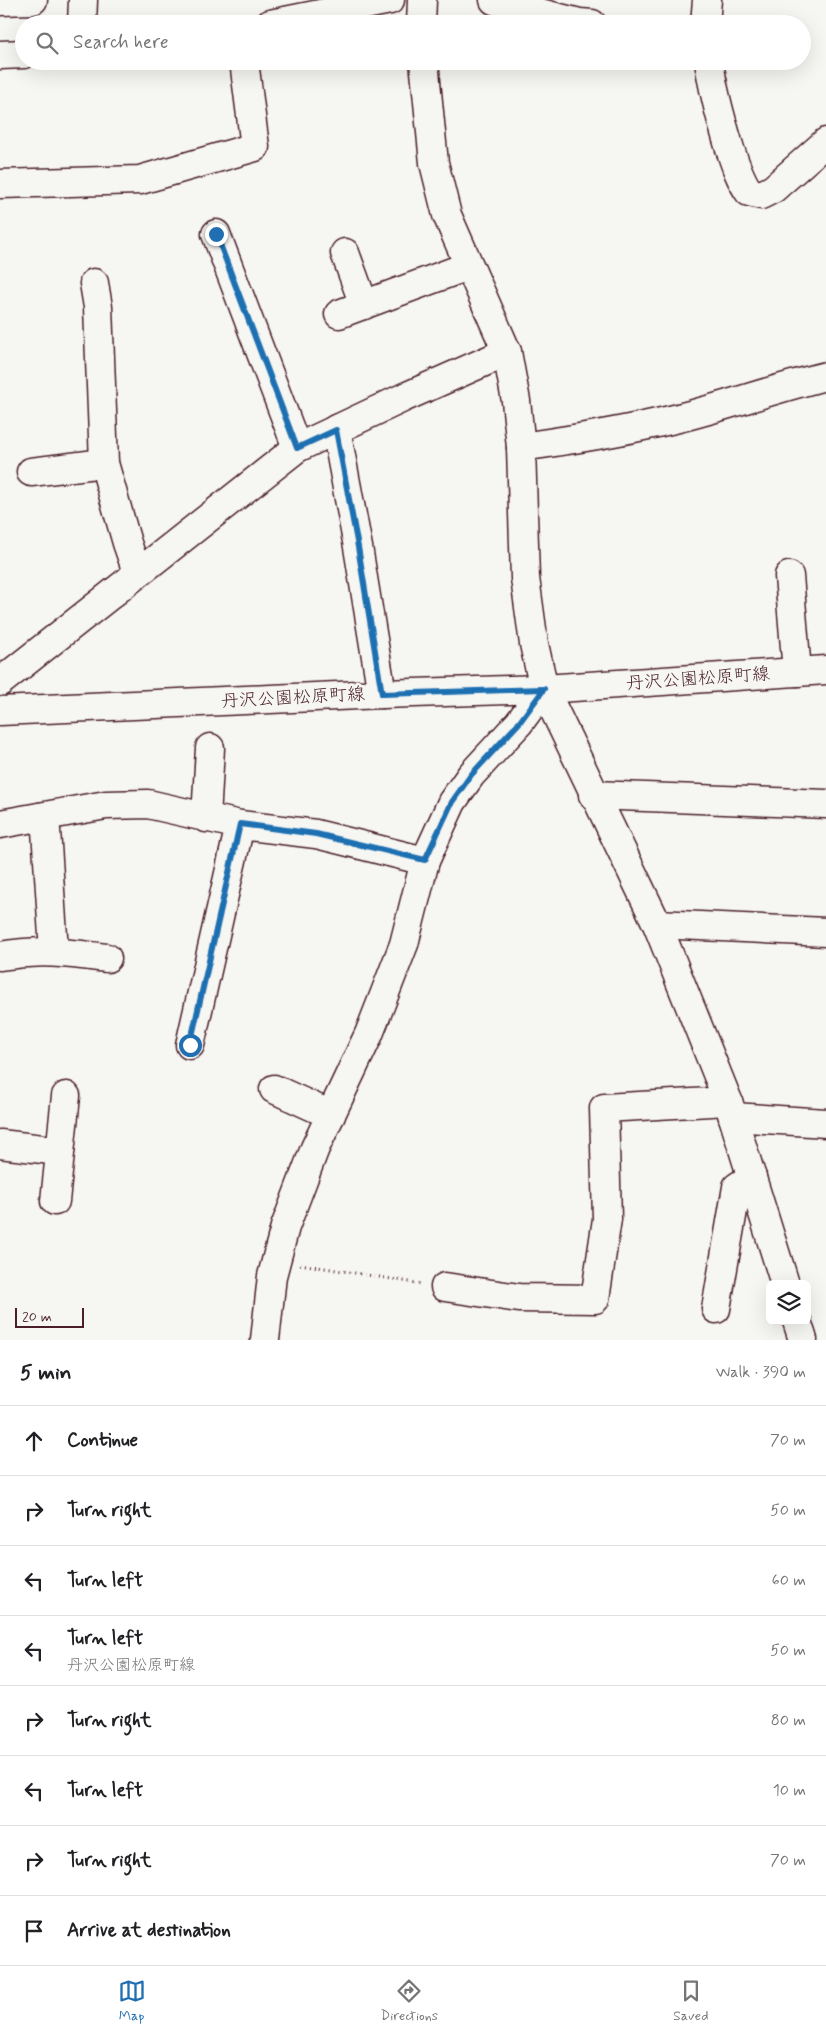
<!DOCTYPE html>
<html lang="en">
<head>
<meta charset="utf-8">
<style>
	body { margin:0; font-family:Mynerve,"Klee One",sans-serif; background:#f6f6f6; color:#202124 }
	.controls { position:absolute; right:15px; bottom:15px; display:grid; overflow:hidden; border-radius:8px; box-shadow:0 5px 20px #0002 }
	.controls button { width:45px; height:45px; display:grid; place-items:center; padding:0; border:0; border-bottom:1px solid #e0e0e0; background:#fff; color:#202124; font:25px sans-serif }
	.scale { position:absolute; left:15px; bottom:12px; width:69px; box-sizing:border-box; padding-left:5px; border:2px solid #4a1f2b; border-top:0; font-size:14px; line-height:18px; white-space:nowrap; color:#4a1f2b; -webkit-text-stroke:4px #f6f6f2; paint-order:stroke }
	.stop { position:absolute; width:15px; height:15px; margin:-11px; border:4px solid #1f6fb2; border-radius:50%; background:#fff }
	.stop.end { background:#1f6fb2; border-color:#fff; box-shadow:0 1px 5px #0008 }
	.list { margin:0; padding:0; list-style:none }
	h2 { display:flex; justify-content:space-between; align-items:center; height:65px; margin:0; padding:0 20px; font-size:21px }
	h2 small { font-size:16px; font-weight:400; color:#757577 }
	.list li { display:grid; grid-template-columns:32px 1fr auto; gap:15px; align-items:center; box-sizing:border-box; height:70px; padding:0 20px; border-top:1px solid #e0e0e0 }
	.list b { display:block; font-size:19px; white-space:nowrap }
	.list p { margin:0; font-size:16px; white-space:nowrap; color:#757577 }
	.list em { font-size:16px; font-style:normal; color:#757577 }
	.icon { flex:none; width:28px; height:28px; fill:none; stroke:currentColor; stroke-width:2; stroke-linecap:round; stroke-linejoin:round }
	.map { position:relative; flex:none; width:826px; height:1340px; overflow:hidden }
	.search { position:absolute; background:#fff; box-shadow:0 5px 20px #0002; left:15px; right:15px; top:15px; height:55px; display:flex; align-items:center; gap:12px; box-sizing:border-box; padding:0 18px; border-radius:28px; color:#757577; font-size:19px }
	.sheet { height:625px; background:#fff }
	nav { display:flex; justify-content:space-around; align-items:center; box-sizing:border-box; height:70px; border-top:1px solid #e0e0e0; background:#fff; font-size:14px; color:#757577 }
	nav a { display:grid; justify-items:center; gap:2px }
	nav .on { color:#1f6fb2 }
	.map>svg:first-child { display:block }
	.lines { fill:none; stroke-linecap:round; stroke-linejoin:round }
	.minor-casing { stroke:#4a1f2b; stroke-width:31 }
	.major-casing { stroke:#4a1f2b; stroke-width:31 }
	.path { stroke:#4a1f2b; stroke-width:3; stroke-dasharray:1 4; stroke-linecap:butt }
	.minor { stroke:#f6f6f2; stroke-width:28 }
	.major { stroke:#f6f6f2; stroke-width:28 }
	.route { stroke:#1f6fb2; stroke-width:6 }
	.labels { text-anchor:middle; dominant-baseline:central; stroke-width:5; stroke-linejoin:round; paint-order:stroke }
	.street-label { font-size:18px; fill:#4a1f2b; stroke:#f6f6f2 }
</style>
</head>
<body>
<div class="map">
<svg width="826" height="1340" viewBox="0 0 826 1340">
	<rect width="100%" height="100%" fill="#f6f6f2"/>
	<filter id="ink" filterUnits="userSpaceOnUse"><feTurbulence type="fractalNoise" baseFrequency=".02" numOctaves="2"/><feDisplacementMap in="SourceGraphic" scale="10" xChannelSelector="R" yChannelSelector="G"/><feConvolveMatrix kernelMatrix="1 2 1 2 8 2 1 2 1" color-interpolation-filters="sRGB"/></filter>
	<g filter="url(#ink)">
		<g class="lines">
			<defs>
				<g id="minor">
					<path d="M494 0 508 5 580 23 592 24"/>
					<path d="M0 1 33 0"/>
					<path d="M82 24 83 0"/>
					<path d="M270 24 390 0"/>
					<path d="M421 24 422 0"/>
					<path d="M705 24 707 0"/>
					<path d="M0 55 24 54"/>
					<path d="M424 61 434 163 447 215 507 352 516 401 521 447 525 578 534 644 544 689 657 924 728 1101 785 1284"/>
					<path d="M709 61C713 92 721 120 730 149 735 164 740 179 749 192L761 195 773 189 826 142"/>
					<path d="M0 184 140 180 255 147 244 61"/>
					<path d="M216 234 297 448"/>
					<path d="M345 253 364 305"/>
					<path d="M94 283 98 307 104 463 127 543 137 572"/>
					<path d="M339 314 468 266"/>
					<path d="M336 429 358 547 382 694"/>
					<path d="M521 447C578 439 634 430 690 415 736 403 780 387 826 376"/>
					<path d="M31 472 104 463"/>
					<path d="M789 576 797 672"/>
					<path d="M0 682 297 448 405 397 507 352"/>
					<path d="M593 795 826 804"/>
					<path d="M40 817 46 830 54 951"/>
					<path d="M206 818 210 748"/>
					<path d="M0 824 106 805 148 804 240 825 316 834 425 861"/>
					<path d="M657 924 826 932"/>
					<path d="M0 956C40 949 68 953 107 958"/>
					<path d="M190 1045 240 825"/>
					<path d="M274 1089 331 1115"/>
					<path d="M733 1117 826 1123"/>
					<path d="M0 1144 60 1151"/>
					<path d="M55 1201 66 1096"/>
					<path d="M445 1287 519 1298 595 1299 607 1219 604 1108 728 1101"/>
					<path d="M716 1309 737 1187 752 1177"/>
					<path d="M797 1321 803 1340"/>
					<path d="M265 1340 272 1276 285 1227 315 1148 369 1034 404 944 425 861 452 802 471 775 519 723 544 689"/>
				</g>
				<path id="major" d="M0 711 382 694 544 689 826 670"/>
			</defs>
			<use href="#minor" class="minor-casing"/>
			<use href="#major" class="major-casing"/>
			<path class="path" d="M300 1264 422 1284"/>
			<use href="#minor" class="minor"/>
			<use href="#major" class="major"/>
		</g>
	</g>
	<g class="lines" filter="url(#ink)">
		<path class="route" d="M190 1045 240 824 316 834 425 860 452 802 471 775 519 723 544 689 382 694 358 547 336 430 297 448 216 234"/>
	</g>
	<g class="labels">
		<g class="street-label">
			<text transform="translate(698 679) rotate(-4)">丹沢公園松原町線</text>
			<text transform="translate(293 698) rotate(-3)">丹沢公園松原町線</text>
		</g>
	</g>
</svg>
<div class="controls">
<button><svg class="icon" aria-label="layers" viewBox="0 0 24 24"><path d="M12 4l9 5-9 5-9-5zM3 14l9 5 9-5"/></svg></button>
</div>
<div class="scale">20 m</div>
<div class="stop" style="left:190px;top:1045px"></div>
<div class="stop end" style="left:216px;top:234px"></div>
<div class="search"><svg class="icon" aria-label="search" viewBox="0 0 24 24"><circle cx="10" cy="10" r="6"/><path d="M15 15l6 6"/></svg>Search here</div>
</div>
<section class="sheet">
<h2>5 min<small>Walk · 390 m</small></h2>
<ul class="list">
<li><svg class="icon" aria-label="ahead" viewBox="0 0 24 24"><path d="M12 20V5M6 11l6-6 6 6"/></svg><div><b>Continue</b></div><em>70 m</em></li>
<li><svg class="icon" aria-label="right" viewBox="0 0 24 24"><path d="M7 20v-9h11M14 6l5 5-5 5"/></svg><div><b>Turn right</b></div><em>50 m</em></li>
<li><svg class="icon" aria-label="left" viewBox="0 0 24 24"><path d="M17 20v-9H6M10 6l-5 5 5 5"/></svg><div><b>Turn left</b></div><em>60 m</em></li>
<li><svg class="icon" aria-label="left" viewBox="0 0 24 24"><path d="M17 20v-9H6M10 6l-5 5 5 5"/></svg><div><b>Turn left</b><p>丹沢公園松原町線</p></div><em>50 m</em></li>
<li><svg class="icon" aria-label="right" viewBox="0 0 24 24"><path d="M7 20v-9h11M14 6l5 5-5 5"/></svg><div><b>Turn right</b></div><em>80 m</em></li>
<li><svg class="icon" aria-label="left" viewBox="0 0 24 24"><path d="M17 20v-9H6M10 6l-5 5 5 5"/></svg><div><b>Turn left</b></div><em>10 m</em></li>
<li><svg class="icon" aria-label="right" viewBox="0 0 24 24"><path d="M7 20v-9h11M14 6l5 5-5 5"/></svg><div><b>Turn right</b></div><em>70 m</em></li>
<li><svg class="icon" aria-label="arrive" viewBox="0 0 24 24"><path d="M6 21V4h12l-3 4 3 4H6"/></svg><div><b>Arrive at destination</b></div></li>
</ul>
</section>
<nav>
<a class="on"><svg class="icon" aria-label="map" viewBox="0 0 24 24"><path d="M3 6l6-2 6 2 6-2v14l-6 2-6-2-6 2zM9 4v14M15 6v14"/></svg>Map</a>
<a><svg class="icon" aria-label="directions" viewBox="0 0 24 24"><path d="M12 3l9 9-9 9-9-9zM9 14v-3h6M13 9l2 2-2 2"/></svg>Directions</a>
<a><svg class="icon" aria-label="saved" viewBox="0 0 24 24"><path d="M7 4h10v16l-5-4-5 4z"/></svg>Saved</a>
</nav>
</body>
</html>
